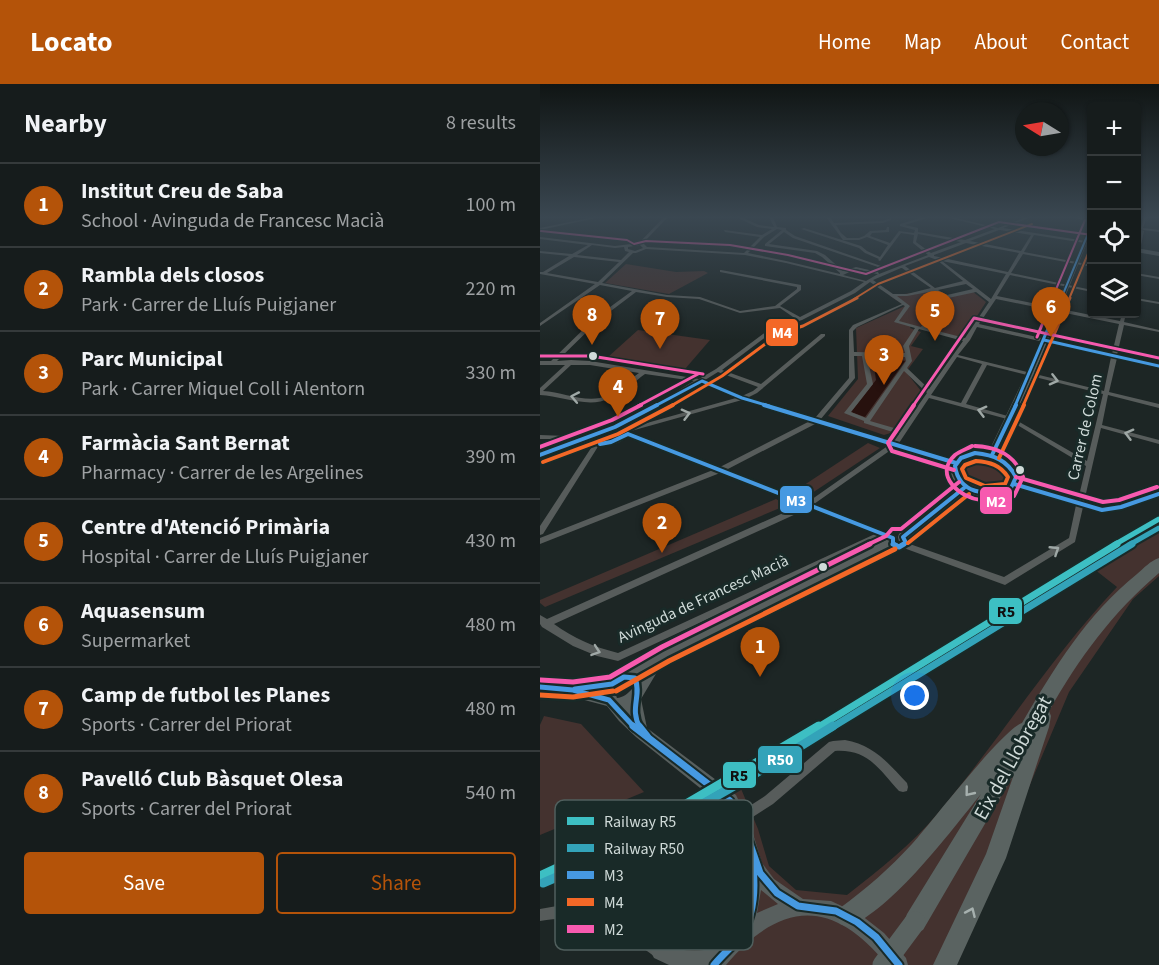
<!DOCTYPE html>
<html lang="en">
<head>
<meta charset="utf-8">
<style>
	body { margin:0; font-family:"Source Sans 3",sans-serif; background:#1f2525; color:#f1f3f6 }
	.controls { position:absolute; right:18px; top:18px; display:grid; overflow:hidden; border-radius:6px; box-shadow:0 2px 4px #0004 }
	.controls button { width:54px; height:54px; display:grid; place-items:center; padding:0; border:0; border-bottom:2px solid #353a3b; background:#161c1c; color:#f1f3f6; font:30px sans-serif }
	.compass { position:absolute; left:475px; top:18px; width:54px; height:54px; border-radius:50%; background:#161c1c; box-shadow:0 2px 4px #0004; rotate:281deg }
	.you { position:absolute; left:375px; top:612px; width:21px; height:21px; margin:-15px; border:4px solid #fff; border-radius:50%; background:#1a73e8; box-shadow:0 0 0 9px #1a73e833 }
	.badge { display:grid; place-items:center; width:39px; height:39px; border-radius:50%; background:#b45309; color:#fff; font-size:20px; font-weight:700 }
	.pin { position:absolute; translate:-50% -50px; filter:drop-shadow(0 2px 3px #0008) }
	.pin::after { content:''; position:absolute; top:32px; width:21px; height:18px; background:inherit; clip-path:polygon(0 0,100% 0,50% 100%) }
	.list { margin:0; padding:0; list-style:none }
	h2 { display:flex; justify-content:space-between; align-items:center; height:78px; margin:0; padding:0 24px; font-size:26px }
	h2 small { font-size:20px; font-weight:400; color:#9ea1a3 }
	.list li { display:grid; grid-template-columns:39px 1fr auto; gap:18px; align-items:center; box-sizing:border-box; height:84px; padding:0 24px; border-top:2px solid #353a3b }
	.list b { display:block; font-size:22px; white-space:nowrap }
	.list p { margin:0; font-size:20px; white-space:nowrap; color:#9ea1a3 }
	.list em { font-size:20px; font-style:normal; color:#9ea1a3 }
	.actions { display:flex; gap:12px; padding:18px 24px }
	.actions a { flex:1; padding:14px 0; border:2px solid #b45309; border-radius:6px; text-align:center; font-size:21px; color:#b45309 }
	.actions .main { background:#b45309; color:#fff }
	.icon { flex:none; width:33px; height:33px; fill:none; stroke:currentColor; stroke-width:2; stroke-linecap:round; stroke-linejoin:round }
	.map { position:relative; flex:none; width:619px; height:881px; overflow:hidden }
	header { display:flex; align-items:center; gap:36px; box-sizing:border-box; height:84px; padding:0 30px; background:#b45309; color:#fff }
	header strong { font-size:28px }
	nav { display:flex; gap:33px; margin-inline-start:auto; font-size:21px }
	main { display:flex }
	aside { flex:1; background:#161c1c }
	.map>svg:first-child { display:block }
	.green { fill:#44322f }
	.water { fill:#27110e }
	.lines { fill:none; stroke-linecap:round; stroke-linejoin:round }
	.stream { stroke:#27110e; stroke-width:1.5 }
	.street { fill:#575c5b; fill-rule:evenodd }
	.secondary { fill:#585f5e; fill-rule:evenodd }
	.highway { fill:#5a6361; fill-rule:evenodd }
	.highway-bridge { stroke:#5a6361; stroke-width:21 }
	.bus-1-far4-casing { stroke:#192a28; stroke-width:4.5 }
	.bus-1-far3-casing { stroke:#192a28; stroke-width:6 }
	.bus-1-far2-casing { stroke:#192a28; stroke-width:8 }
	.bus-1-far1-casing { stroke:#192a28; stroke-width:10 }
	.bus-1-casing { stroke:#192a28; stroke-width:11 }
	.bus-2-far3-casing { stroke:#192a28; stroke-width:4.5 }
	.bus-2-far2-casing { stroke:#192a28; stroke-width:6 }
	.bus-2-far1-casing { stroke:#192a28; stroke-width:8 }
	.bus-2-casing { stroke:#192a28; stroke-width:10 }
	.bus-3-far3-casing { stroke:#192a28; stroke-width:4.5 }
	.bus-3-far2-casing { stroke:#192a28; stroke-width:6 }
	.bus-3-far1-casing { stroke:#192a28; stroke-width:8 }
	.bus-3-casing { stroke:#192a28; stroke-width:10 }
	.bus-1-far4 { stroke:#4699e1; stroke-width:2 }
	.bus-1-far3 { stroke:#4699e1; stroke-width:3 }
	.bus-1-far2 { stroke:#4699e1; stroke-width:4 }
	.bus-1-far1 { stroke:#4699e1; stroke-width:5 }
	.bus-1 { stroke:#4699e1; stroke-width:7 }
	.bus-2-far3 { stroke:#f36827; stroke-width:2 }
	.bus-2-far2 { stroke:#f36827; stroke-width:3 }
	.bus-2-far1 { stroke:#f36827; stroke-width:4 }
	.bus-2 { stroke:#f36827; stroke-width:5 }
	.bus-3-far3 { stroke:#f75aaf; stroke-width:2 }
	.bus-3-far2 { stroke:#f75aaf; stroke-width:3 }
	.bus-3-far1 { stroke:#f75aaf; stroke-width:4 }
	.bus-3 { stroke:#f75aaf; stroke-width:5 }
	.rail-1-far2-casing { stroke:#192a28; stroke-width:9 }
	.rail-1-far1-casing { stroke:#192a28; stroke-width:11 }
	.rail-1-casing { stroke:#192a28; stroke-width:14 }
	.rail-2-far2-casing { stroke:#192a28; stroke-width:9 }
	.rail-2-far1-casing { stroke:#192a28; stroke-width:11 }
	.rail-2-casing { stroke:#192a28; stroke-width:14 }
	.rail-1-far2 { stroke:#3dbfc3; stroke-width:5 }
	.rail-1-far1 { stroke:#3dbfc3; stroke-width:7 }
	.rail-1 { stroke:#3dbfc3; stroke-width:9 }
	.rail-2-far2 { stroke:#33a3b9; stroke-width:5 }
	.rail-2-far1 { stroke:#33a3b9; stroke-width:7 }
	.rail-2 { stroke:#33a3b9; stroke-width:9 }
	.oneway { stroke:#9fa8a6 }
	.oneway2 { stroke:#a6b0ae }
	.bus-dot { fill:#cfdad8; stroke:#192a28; stroke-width:2 }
	.labels { text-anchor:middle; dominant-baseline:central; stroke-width:6; stroke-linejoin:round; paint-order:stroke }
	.street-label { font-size:16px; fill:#cfdad8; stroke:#192a28 }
	.near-street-label { font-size:20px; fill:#cfdad8; stroke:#192a28 }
	.key { fill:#192a28; stroke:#505f5d; stroke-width:1.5 }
	.key-label { font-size:16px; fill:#cfdad8 }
	.line-badge { stroke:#192a28; stroke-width:2 }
	.badge-label { font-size:16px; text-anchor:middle; font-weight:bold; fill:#fff }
	.pale-badge-label { font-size:16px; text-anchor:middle; font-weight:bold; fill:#111 }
</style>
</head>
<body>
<header>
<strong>Locato</strong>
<nav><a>Home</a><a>Map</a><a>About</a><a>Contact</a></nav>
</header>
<main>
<aside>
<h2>Nearby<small>8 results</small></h2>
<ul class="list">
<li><span class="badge">1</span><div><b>Institut Creu de Saba</b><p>School · Avinguda de Francesc Macià</p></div><em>100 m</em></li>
<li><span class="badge">2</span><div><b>Rambla dels closos</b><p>Park · Carrer de Lluís Puigjaner</p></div><em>220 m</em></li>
<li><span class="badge">3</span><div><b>Parc Municipal</b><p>Park · Carrer Miquel Coll i Alentorn</p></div><em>330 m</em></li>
<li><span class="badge">4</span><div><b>Farmàcia Sant Bernat</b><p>Pharmacy · Carrer de les Argelines</p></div><em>390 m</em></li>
<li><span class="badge">5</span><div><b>Centre d'Atenció Primària</b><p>Hospital · Carrer de Lluís Puigjaner</p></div><em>430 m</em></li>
<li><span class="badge">6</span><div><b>Aquasensum</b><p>Supermarket</p></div><em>480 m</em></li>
<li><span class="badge">7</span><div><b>Camp de futbol les Planes</b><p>Sports · Carrer del Priorat</p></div><em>480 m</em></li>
<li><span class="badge">8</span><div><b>Pavelló Club Bàsquet Olesa</b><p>Sports · Carrer del Priorat</p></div><em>540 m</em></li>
</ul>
<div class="actions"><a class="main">Save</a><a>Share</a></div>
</aside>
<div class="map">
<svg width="619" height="881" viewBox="0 0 619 881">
	<rect width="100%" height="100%" fill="#1d2625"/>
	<g class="green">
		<path d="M86 180 136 188 164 187 168 189 129 210 65 199Z"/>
		<path d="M393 206 404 214 432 207 446 218 423 254 371 242 370 244 381 248 371 262 383 265 366 288 381 307 354 348 344 351 288 332 318 295 316 244 365 222 350 212Z"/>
		<path d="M98 246 170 256 145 285 68 273Z"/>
		<path d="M328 359 340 364 266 413 252 409Z"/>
		<path d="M436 375C450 374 463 378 469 391L466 401C441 420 401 386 436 375Z"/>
		<path d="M236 415 247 421 5 523 0 519V516Z"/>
		<path d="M619 438V492L593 515 529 608 414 881H134V857L89 827 84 767 199 700 218 745 229 782 256 806 307 811C339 786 372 760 398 729 460 655 511 573 577 503L554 485 593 458 594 452Z"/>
		<path d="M4 632 41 640 104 708 0 751V641Z"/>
	</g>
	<path class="water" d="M333 274H353L365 277 325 333 311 328 336 296Z"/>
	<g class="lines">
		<path class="stream" d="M0 134 29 133"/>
		<g class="street">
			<path d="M54 133H61L0 146V144Z"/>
			<path d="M124 133H128L103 159 107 163 204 169 220 153 185 148 184 146 222 151 232 145 217 143 196 133H201L219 141 234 143 229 133H233L237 143 246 144V146L255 152 341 182 338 183 253 154 244 148 229 160 277 167 285 171 303 187 316 183 338 188 339 190 388 171 373 159 374 151 361 149 340 177 338 176 339 175 325 169 319 164 261 145 264 144 321 162 327 167 340 173 348 161 327 153 319 156H303L286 133H290L294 139 342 137 351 134V136L343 139 296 141 301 149 307 154H319L324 152 330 147 346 146 347 143H349V148L332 149 330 152 350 159 359 147 374 149 375 146 360 142V140L384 133H390L365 141 378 144V148L425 156 455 145 405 133H412L458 144 486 133H491L463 144 546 157 545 159 494 151 484 168 552 181V183L483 170 471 189 552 206V208L470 191 457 212 580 237 582 230H586L584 238 619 246V248L584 241 577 271 619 280V284L577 274 569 308 619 320V324L568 311 562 341 619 356V360L561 344 544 418 562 423 581 420 619 407V413L581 426 562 429 543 423 535 458 465 501 361 463 360 461 361 459 364 458 464 493 529 454 536 421 472 402 471 400 472 398 474 397 538 416 546 382 467 335 389 314 359 359 418 377 419 379 418 381H416L355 363 274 420 356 452 357 454 356 456 353 457 343 453 78 577 57 572 33 562 2 543 0 540V531L7 535 261 421 180 389 0 460V454L173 386 88 352C80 360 70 362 59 361L3 450 0 451V442L53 361 41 358 0 373V369L32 357 24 356 0 365V361L14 355H0V351L26 352 40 354 73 342 114 321 154 297 105 290C94 298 83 309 70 314 49 325 23 312 0 311V304L25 281H0V277H11L55 234 92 207 60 201 0 242V239L55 200 0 190V188H3L29 172 0 169V167L32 170 48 161 0 155V153L75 162 99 159ZM237 145 242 146 225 160V162L275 169 282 173 300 189V190L246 177 208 169 224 153ZM459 146H460L491 151 481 167 430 157ZM378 150 421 158 391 169 376 158ZM426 159 479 169 468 188 394 172V171ZM52 161 75 164 84 163 85 167 89 168 81 176 37 171ZM100 161 103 164 95 167 88 165V163ZM106 165 205 171 246 179 324 198 311 207 260 233 240 222 261 206V201L181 186H180V188L257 203V205L235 222 200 227 160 213 127 211 62 199 93 169H96ZM34 173 79 178 58 198 7 189ZM389 173 397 176 423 197 395 204 365 182ZM402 177 466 190 451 215ZM361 184H362L391 204 367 210H353L333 196ZM316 185 337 190H338L326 197 303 191ZM330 198 362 220 313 241 309 246V294L275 334 207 314 217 309 285 252V250H281L221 300 182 286 239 243 262 236 315 209ZM426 200 433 205 407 211 398 206ZM394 207 403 213 381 243 359 237 370 222 357 212H367ZM96 208 127 213 159 215 200 229 240 224 256 235 235 241 176 285 159 295 50 277 31 276 17 277 59 236ZM436 208 449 218 425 254 386 244 408 214ZM456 215 579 240 572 270 439 240ZM363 221 365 222 354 238 375 244 363 262 365 269 314 268 313 247 317 243ZM437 243 571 273 564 307 418 271 430 256ZM379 245 423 257 389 305 367 284 372 277 369 262ZM314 272H322L327 300 304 329 324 337V339L359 350 353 358 280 336 315 294ZM327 272 365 273 366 277 326 334 311 328 333 300ZM417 273 442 280 421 319 391 311ZM31 281H50L99 289C89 296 80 305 68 311 49 321 24 308 3 307ZM447 281 563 310 547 377 471 333 426 320ZM364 287 387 309 361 346 330 337ZM178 288 218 303 213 307 202 312 165 296ZM161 298 196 314 89 344V346C72 358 69 359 48 355L77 344 118 323ZM202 316 270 337 180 383 91 349V347ZM277 339 349 361 268 418 186 386ZM269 424 335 450 78 569C54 563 33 554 14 540Z"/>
			<path d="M531 133H538L552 136V138Z"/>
			<path d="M603 133H607L603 144 619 146V148L596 145V143L601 144Z"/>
			<path d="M602 146 604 147 598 175 596 176V164L600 147Z"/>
			<path d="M596 189 619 193V195L596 191Z"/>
			<path d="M596 214 619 218V220L596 216Z"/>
			<path d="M305 656C334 661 348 679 367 699L368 703 367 707 363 708 359 707C339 685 328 665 295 667L233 720 205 738 201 740 197 738 195 734 197 730 225 712 289 658 293 657Z"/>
			<path d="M17 822C60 821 90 838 125 863L127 868 125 873 120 875 115 873C77 844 49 829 0 837V825Z"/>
		</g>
		<g class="secondary">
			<path d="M552 138V146L494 290 457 370 473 379 481 393 473 409C455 415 443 416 426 408L369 454 371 458 366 465 356 466 351 464 123 578 101 615 107 644 196 711 210 740 222 779 234 795 263 815 291 817 321 831 344 849 366 874 368 881H347C293 814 241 816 186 881H129L114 874 111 868 114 862 120 859C168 879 197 861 203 810 204 802 208 791 207 783 206 779 203 774 202 770 197 753 194 737 184 723L96 653 79 637 67 622 33 613 0 610V596L35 600 70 594 120 566 348 455 352 454 359 458 358 453 359 450 419 403C396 377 425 363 449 367L486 290ZM436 372C452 373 465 378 471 393L466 404C448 410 420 407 419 383L424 377ZM101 590C96 600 89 613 77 614L75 609 81 602ZM221 806 238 820 217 829Z"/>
			<path d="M596 164 619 168V172L596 168Z"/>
		</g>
		<path class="highway" d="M619 474V489C573 528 539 574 509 627L511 632 509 643 466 774 417 881H393L446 770 474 690 383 846 375 849 367 846 364 838 367 830 441 710C410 748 353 825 308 843L300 840 297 832 300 824C326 805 350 784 372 760 392 738 462 646 482 639 514 584 547 530 597 490 604 484 610 477 619 474Z"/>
		<path class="highway-bridge" d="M343 881 375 838"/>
		<defs>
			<path id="bus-1-far4" d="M521 215 552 140"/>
			<g id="bus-1-far3">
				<path d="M504 256 619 282"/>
				<path d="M115 322 162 297 202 314 229 322"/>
				<path d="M475 322 521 214"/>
			</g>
			<g id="bus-1-far2">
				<path d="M224 321 416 379"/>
				<path d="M60 360 71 358 88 350 353 454V460L356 461"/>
				<path d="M435 369C454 371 467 376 476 393L470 406C446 412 419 410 415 382L421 374Z"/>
				<path d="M0 371 75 343 117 321"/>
				<path d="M452 371 476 321"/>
				<path d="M474 400 562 426 581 423 619 410"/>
				<path d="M362 461 366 459 363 453 424 404"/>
			</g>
			<g id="bus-1-far1">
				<path d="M353 460 359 463 364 460"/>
				<path d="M0 603 33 606 69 616 95 644"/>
				<path d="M35 605 72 600 84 593 95 594C102 612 89 624 100 644"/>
			</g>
			<g id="bus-1">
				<path d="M93 642 190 717 203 740 220 789 237 809 258 822 296 827 317 838 336 853 359 881"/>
				<path d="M99 642 107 652"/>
				<path d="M174 881C182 871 192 863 200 853 216 829 216 798 211 770"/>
			</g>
			<g id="bus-2-far3">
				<path d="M314 215 338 200 492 140"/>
				<path d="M529 215 552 160"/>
			</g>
			<g id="bus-2-far2">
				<path d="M131 322 182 292 240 249 263 242 317 214"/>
				<path d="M483 322 530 214"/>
			</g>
			<g id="bus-2-far1">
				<path d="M459 374 484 321"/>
				<path d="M436 377C450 378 460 381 468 393L465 400 445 402 426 394 422 385 425 381Z"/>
				<path d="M3 378 78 350 133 321"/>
				<path d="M368 459 429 410"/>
			</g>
			<g id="bus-2">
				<path d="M76 607 129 577 355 465"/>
				<path d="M0 611 33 613 73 607"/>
			</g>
			<g id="bus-3-far3">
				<path d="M1 147 87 156 94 160 106 157 190 161 248 171 326 190 459 138 552 151"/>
				<path d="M512 215 545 136"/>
			</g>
			<g id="bus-3-far2">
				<path d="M497 253 513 214"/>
				<path d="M0 272H51L163 290"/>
				<path d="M98 322 158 290"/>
				<path d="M373 322 434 234 619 274"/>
			</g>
			<g id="bus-3-far1">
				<path d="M374 321 348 359 352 367 414 386"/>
				<path d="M432 362C427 365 420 367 415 371 393 391 420 414 441 416 453 418 463 415 474 412L483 393C475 371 458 363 435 362"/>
				<path d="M0 363 72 336 101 321"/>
				<path d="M476 393 563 418 579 416 617 403"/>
				<path d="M327 461 346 452 352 445H361L419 398"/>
			</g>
			<path id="bus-3" d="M1 596 33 598 70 593 122 563 330 460"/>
		</defs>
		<use href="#bus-1-far4" class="bus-1-far4-casing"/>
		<use href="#bus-1-far3" class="bus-1-far3-casing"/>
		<use href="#bus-1-far2" class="bus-1-far2-casing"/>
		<use href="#bus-1-far1" class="bus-1-far1-casing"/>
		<use href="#bus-1" class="bus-1-casing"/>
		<use href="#bus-2-far3" class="bus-2-far3-casing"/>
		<use href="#bus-2-far2" class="bus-2-far2-casing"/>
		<use href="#bus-2-far1" class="bus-2-far1-casing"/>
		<use href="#bus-2" class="bus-2-casing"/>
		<use href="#bus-3-far3" class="bus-3-far3-casing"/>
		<use href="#bus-3-far2" class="bus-3-far2-casing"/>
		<use href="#bus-3-far1" class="bus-3-far1-casing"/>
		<use href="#bus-3" class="bus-3-casing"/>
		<use href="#bus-1-far4" class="bus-1-far4"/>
		<use href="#bus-1-far3" class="bus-1-far3"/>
		<use href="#bus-1-far2" class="bus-1-far2"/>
		<use href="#bus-1-far1" class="bus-1-far1"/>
		<use href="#bus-1" class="bus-1"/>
		<use href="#bus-2-far3" class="bus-2-far3"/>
		<use href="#bus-2-far2" class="bus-2-far2"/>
		<use href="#bus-2-far1" class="bus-2-far1"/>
		<use href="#bus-2" class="bus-2"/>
		<use href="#bus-3-far3" class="bus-3-far3"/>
		<use href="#bus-3-far2" class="bus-3-far2"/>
		<use href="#bus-3-far1" class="bus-3-far1"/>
		<use href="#bus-3" class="bus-3"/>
		<defs>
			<path id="rail-1-far2" d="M574 461 619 435"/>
			<path id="rail-1-far1" d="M277 644 577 460"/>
			<path id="rail-1" d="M0 792 114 739 279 642"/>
			<path id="rail-2-far2" d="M589 461 619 444"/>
			<path id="rail-2-far1" d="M291 644 592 460"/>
			<path id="rail-2" d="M3 799C105 756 199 701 293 642"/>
		</defs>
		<use href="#rail-1-far2" class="rail-1-far2-casing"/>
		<use href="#rail-1-far1" class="rail-1-far1-casing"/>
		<use href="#rail-1" class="rail-1-casing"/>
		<use href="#rail-2-far2" class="rail-2-far2-casing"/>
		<use href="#rail-2-far1" class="rail-2-far1-casing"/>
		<use href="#rail-2" class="rail-2-casing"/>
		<use href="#rail-1-far2" class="rail-1-far2"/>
		<use href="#rail-1-far1" class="rail-1-far1"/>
		<use href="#rail-1" class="rail-1"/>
		<use href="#rail-2-far2" class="rail-2-far2"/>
		<use href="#rail-2-far1" class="rail-2-far1"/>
		<use href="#rail-2" class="rail-2"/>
	</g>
	<defs><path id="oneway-chevron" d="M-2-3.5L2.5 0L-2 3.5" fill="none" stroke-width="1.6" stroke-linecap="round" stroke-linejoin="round" transform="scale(1.5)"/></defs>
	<g class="oneway">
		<use href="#oneway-chevron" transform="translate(514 296) rotate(14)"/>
		<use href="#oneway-chevron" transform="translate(35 313) rotate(-169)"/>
		<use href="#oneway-chevron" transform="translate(442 327) rotate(-165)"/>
		<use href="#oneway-chevron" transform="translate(146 330) rotate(-15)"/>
		<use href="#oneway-chevron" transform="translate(589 350) rotate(-165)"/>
		<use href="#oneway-chevron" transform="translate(515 466) rotate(-33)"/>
		<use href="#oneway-chevron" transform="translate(56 567) rotate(19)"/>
	</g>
	<g class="oneway2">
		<use href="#oneway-chevron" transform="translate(429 708) rotate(129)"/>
		<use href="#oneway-chevron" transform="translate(431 828) rotate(-66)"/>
	</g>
	<linearGradient id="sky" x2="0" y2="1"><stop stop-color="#101514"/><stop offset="0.52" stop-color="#3a4751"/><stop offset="1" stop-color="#3a4751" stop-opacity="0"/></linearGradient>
	<rect width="619" height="256" fill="url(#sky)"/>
	<g class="bus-dot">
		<circle cx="53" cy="272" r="5"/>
		<circle cx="480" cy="386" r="5"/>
		<circle cx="283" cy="483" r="5"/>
	</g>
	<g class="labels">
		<g class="street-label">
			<text transform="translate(545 343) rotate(-77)">Carrer de Colom</text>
			<text transform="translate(163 515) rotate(-25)">Avinguda de Francesc Macià</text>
		</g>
		<g class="near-street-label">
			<text transform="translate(473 674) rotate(-61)">Eix del Llobregat</text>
		</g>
	</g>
	<rect x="15" y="716" width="198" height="150" rx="9" class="key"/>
	<rect x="27" y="733" width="27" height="8" fill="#3dbfc3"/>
	<rect x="27" y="760" width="27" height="8" fill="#33a3b9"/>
	<rect x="27" y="787" width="27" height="8" fill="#4699e1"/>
	<rect x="27" y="814" width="27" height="8" fill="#f36827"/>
	<rect x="27" y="841" width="27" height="8" fill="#f75aaf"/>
	<g class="key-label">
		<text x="64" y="743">Railway R5</text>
		<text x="64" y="770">Railway R50</text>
		<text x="64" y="797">M3</text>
		<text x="64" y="824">M4</text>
		<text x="64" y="851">M2</text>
	</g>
	<g class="line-badge">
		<rect x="225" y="234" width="34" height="29" rx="6" fill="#f36827"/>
		<rect x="239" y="401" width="34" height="29" rx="6" fill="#4699e1"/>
		<rect x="439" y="402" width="34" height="29" rx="6" fill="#f75aaf"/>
		<rect x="448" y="513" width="35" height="28" rx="6" fill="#3dbfc3"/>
		<rect x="217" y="661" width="46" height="29" rx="6" fill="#33a3b9"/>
		<rect x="182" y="677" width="35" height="28" rx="6" fill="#3dbfc3"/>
	</g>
	<g class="badge-label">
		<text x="242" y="254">M4</text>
		<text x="256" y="422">M3</text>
		<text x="456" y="423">M2</text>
		<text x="240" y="681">R50</text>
	</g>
	<g class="pale-badge-label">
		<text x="466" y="533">R5</text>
		<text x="199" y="697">R5</text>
	</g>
</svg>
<div class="controls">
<button>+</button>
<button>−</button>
<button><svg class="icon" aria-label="locate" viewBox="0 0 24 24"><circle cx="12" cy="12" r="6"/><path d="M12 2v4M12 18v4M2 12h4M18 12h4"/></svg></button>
<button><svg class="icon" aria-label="layers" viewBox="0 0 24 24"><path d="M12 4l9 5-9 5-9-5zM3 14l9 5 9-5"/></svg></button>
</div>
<svg class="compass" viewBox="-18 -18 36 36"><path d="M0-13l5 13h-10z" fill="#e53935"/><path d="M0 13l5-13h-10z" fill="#9ea1a3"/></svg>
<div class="you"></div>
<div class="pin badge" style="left:220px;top:593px">1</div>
<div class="pin badge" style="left:122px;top:469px">2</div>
<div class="pin badge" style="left:344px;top:301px">3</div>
<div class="pin badge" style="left:78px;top:333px">4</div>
<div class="pin badge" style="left:395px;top:257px">5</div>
<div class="pin badge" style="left:511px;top:253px">6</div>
<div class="pin badge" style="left:120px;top:265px">7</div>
<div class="pin badge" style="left:52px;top:261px">8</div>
</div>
</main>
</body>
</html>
